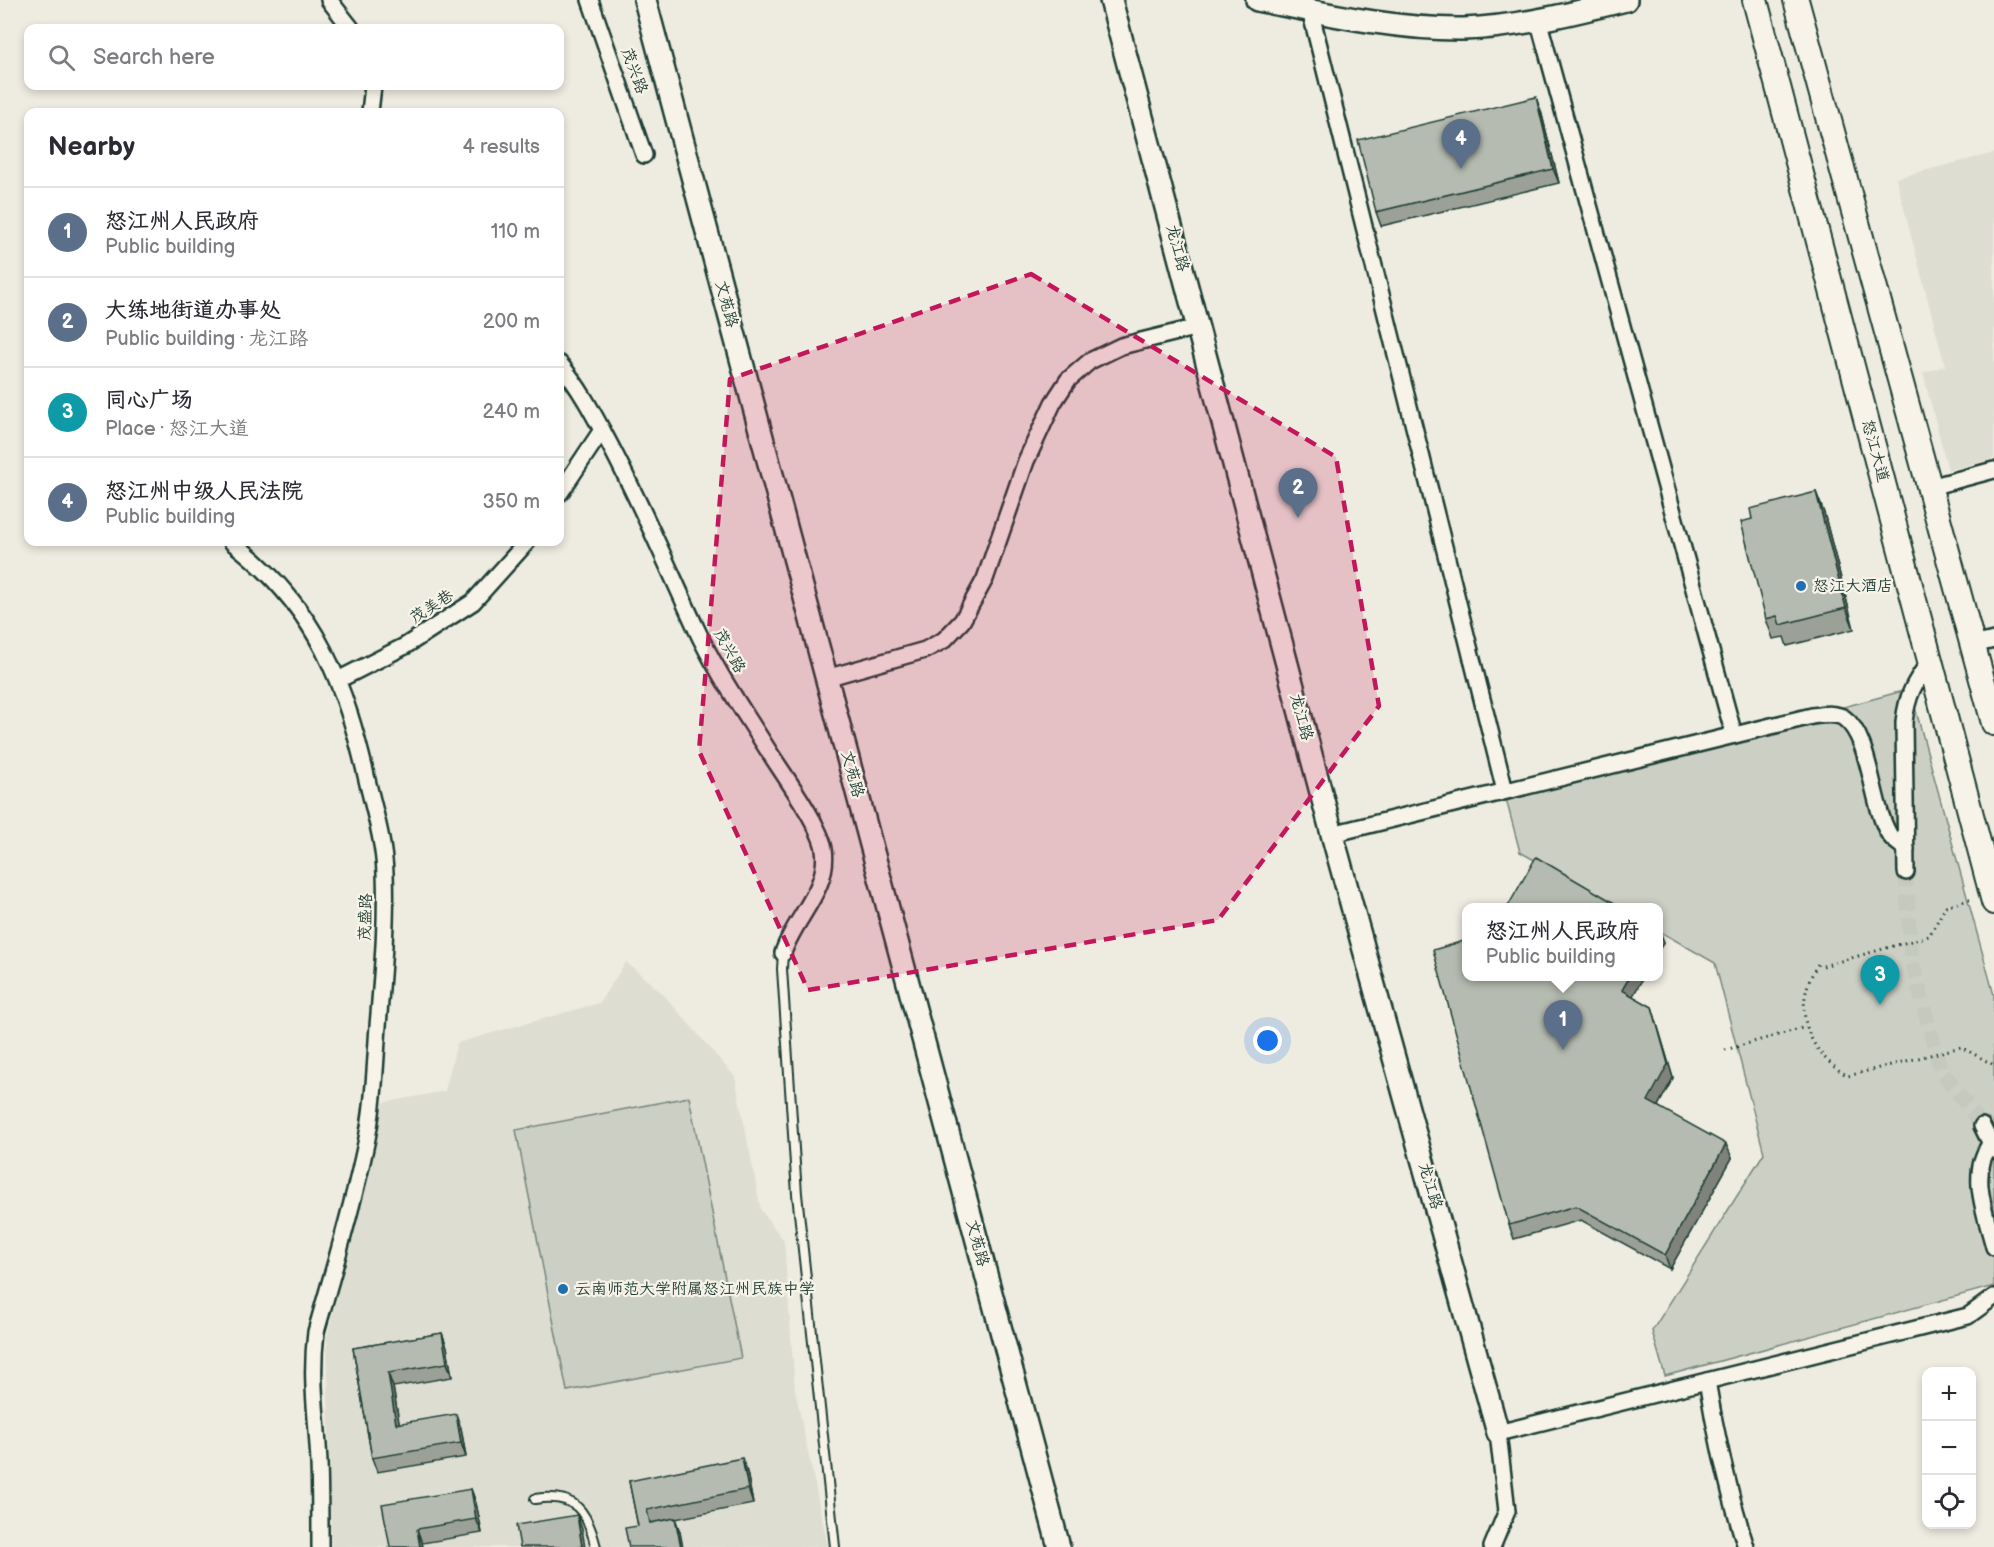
<!DOCTYPE html>
<html lang="en">
<head>
<meta charset="utf-8">
<style>
	body { margin:0; font-family:"Balsamiq Sans","LXGW WenKai TC",sans-serif; background:#f2f2f3; color:#2b2b33 }
	.controls { position:absolute; right:18px; bottom:18px; display:grid; overflow:hidden; border-radius:12px; box-shadow:0 3px 9px #0003 }
	.controls button { width:54px; height:54px; display:grid; place-items:center; padding:0; border:0; border-bottom:2px solid #e1e1e2; background:#fff; color:#2b2b33; font:30px sans-serif }
	.you { position:absolute; left:1268px; top:1041px; width:21px; height:21px; margin:-15px; border:4px solid #fff; border-radius:50%; background:#1a73e8; box-shadow:0 0 0 9px #1a73e833 }
	.badge { display:grid; place-items:center; width:39px; height:39px; border-radius:50%; background:#1f6fb2; color:#fff; font-size:20px; font-weight:700 }
	.pin { position:absolute; translate:-50% -50px; filter:drop-shadow(0 2px 3px #0008) }
	.pin::after { content:''; position:absolute; top:32px; width:21px; height:18px; background:inherit; clip-path:polygon(0 0,100% 0,50% 100%) }
	.popup { position:absolute; left:1462px; top:903px; width:201px; height:78px; box-sizing:border-box; display:grid; place-content:center; border-radius:12px; background:#fff; filter:drop-shadow(0 2px 4px #0005); font-size:20px; white-space:nowrap; color:#7c7c81 }
	.popup b { font-size:22px; color:#2b2b33 }
	.popup::after { content:''; position:absolute; left:50%; top:100%; margin-left:-12px; border:12px solid transparent; border-top-color:#fff }
	.list { margin:0; padding:0; list-style:none }
	h2 { display:flex; justify-content:space-between; align-items:center; height:78px; margin:0; padding:0 24px; font-size:26px }
	h2 small { font-size:20px; font-weight:400; color:#7c7c81 }
	.list li { display:grid; grid-template-columns:39px 1fr auto; gap:18px; align-items:center; box-sizing:border-box; height:90px; padding:0 24px; border-top:2px solid #e1e1e2 }
	.list b { display:block; font-size:22px; white-space:nowrap }
	.list p { margin:0; font-size:20px; white-space:nowrap; color:#7c7c81 }
	.list em { font-size:20px; font-style:normal; color:#7c7c81 }
	.icon { flex:none; width:33px; height:33px; fill:none; stroke:currentColor; stroke-width:2; stroke-linecap:round; stroke-linejoin:round }
	.map { position:relative; flex:none; width:1994px; height:1547px; overflow:hidden }
	.search { position:absolute; background:#fff; box-shadow:0 3px 9px #0003; left:24px; top:24px; width:540px; height:66px; display:flex; align-items:center; gap:15px; box-sizing:border-box; padding:0 21px; border-radius:12px; color:#7c7c81; font-size:22px }
	.panel { position:absolute; background:#fff; box-shadow:0 3px 9px #0003; left:24px; top:108px; width:540px; height:438px; border-radius:12px }
	.map>svg:first-child { display:block }
	.built { fill:#ddddd2 }
	.green { fill:#cccfc4; stroke:#76867c; stroke-width:1.5 }
	.lines { fill:none; stroke-linecap:round; stroke-linejoin:round }
	.street-tunnel { stroke:#c5c9be; stroke-width:15; stroke-dasharray:15 8; stroke-linecap:butt }
	.lane-casing { stroke:#1f3d34; stroke-width:12 }
	.street-casing { stroke:#1f3d34; stroke-width:20 }
	.secondary-casing { stroke:#1f3d34; stroke-width:26 }
	.primary-casing { stroke:#1f3d34; stroke-width:28 }
	.path { stroke:#1f3d34; stroke-width:3; stroke-dasharray:1.5 4.5; stroke-linecap:butt }
	.lane { stroke:#f7f3e8; stroke-width:8 }
	.street { stroke:#f7f3e8; stroke-width:15 }
	.secondary { stroke:#f7f3e8; stroke-width:21 }
	.primary { stroke:#f7f3e8; stroke-width:24 }
	.wall { fill:#9ca197; stroke:#1f3d34; stroke-width:1.5 }
	.shaded-wall { fill:#7f837b; stroke:#1f3d34; stroke-width:1.5 }
	.building { fill:#b5bbb0; stroke:#1f3d34; stroke-width:1.5 }
	.marked { fill:#c2185b; fill-opacity:0.2; stroke:#c2185b; stroke-width:4.5; stroke-dasharray:12 8; stroke-linejoin:round }
	.poi-dot { fill:#1f6fb2; stroke:#f7f3e8; stroke-width:2 }
	.labels { text-anchor:middle; dominant-baseline:central; stroke-width:4.5; stroke-linejoin:round; paint-order:stroke }
	.street-label { font-size:16px; fill:#1f3d34; stroke:#f7f3e8 }
	.poi-label { font-size:16px; fill:#1f3d34; stroke:#f7f3e8; text-anchor:start }
</style>
</head>
<body>
<div class="map">
<svg width="1994" height="1547" viewBox="0 0 1994 1547">
	<rect width="100%" height="100%" fill="#eeece1"/>
	<filter id="ink" filterUnits="userSpaceOnUse"><feTurbulence type="fractalNoise" baseFrequency=".0167" numOctaves="2"/><feDisplacementMap in="SourceGraphic" scale="12" xChannelSelector="R" yChannelSelector="G"/><feConvolveMatrix kernelMatrix="1 2 1 2 8 2 1 2 1" color-interpolation-filters="sRGB"/></filter>
	<g filter="url(#ink)">
		<g class="built">
			<path d="M1994 153V459L1948 470 1923 373 1945 366 1896 178Z"/>
			<path d="M626 962 663 994 735 1077 761 1210 784 1241 795 1390 828 1547H331L327 1337 382 1103 445 1091 457 1043 599 1003Z"/>
		</g>
		<g class="green">
			<path d="M1910 689 1994 995V1286L1665 1376 1652 1331 1764 1153 1715 963 1659 931V908L1617 907 1520 852 1506 799Z"/>
			<path d="M689 1097 741 1358 567 1391 516 1130Z"/>
		</g>
		<g class="lines">
			<path class="street-tunnel" d="M1906 872 1911 959 1940 1068 1982 1126"/>
			<defs>
				<g id="lane">
					<path d="M783 953 782 969 797 1194 835 1547"/>
					<path d="M535 1499C575 1492 587 1511 596 1547"/>
				</g>
				<g id="street">
					<path d="M329 0 351 28"/>
					<path d="M590 0 644 155"/>
					<path d="M1310 10 1505 791"/>
					<path d="M1538 19 1734 735"/>
					<path d="M370 112 373 86"/>
					<path d="M560 364C581 389 595 417 610 445 641 504 667 565 695 626 714 668 741 707 766 747 781 771 820 824 824 849 830 889 794 918 783 953"/>
					<path d="M1930 487 1994 470"/>
					<path d="M560 493 602 430"/>
					<path d="M232 542C317 607 345 683 368 784 375 813 384 843 385 873 387 924 382 976 378 1026 375 1067 374 1109 365 1148 352 1210 333 1271 316 1332 310 1379 317 1416 319 1463 320 1491 320 1519 320 1547"/>
					<path d="M1973 645 1994 640"/>
					<path d="M826 678 925 650 944 640 962 621 985 579 1026 461 1053 403 1068 380 1090 361 1121 346 1198 327"/>
					<path d="M338 680 405 646 473 602 527 542"/>
					<path d="M1332 834 1812 716C1822 715 1835 712 1844 718 1871 737 1871 804 1889 834 1892 840 1900 844 1906 849"/>
					<path d="M1906 872 1904 722C1907 695 1914 683 1930 661"/>
					<path d="M1982 1126 1994 1150"/>
					<path d="M1991 1143C1968 1174 1986 1214 1994 1247"/>
					<path d="M1707 1381C1716 1437 1729 1493 1746 1547"/>
					<path d="M1492 1547 1507 1511 1498 1433 1968 1316 1994 1297"/>
				</g>
				<g id="secondary">
					<path d="M645 0 1059 1547"/>
					<path d="M1111 0 1332 834 1498 1433"/>
					<path d="M1257 0C1323 13 1396 30 1464 29 1518 27 1574 13 1626 0"/>
				</g>
				<g id="primary">
					<path d="M1755 0 1994 902"/>
					<path d="M1796 0 1994 723"/>
				</g>
			</defs>
			<use href="#lane" class="lane-casing"/>
			<use href="#street" class="street-casing"/>
			<use href="#secondary" class="secondary-casing"/>
			<use href="#primary" class="primary-casing"/>
			<g class="path">
				<path d="M1818 964C1791 1006 1805 1051 1848 1076L1961 1047 1994 1065"/>
				<path d="M1823 966 1929 936 1946 906 1972 899"/>
				<path d="M1725 1050 1806 1027"/>
			</g>
			<use href="#lane" class="lane"/>
			<use href="#street" class="street"/>
			<use href="#secondary" class="secondary"/>
			<use href="#primary" class="primary"/>
		</g>
		<g class="wall">
			<path d="M1541 111 1559 183 1381 226 1376 212Z"/>
			<path d="M1816 492 1824 513 1854 629 1787 646 1784 637 1773 639 1766 619 1752 519Z"/>
			<path d="M1467 976H1644L1632 996 1652 1007 1673 1078 1658 1106 1732 1158 1670 1269 1581 1220 1514 1239 1509 1225Z"/>
			<path d="M442 1333 447 1347 452 1377 393 1387 399 1423 461 1428 466 1457 377 1472 372 1458 353 1348Z"/>
			<path d="M747 1472 753 1504 675 1519 680 1532 638 1526 629 1481Z"/>
			<path d="M471 1489 476 1503 482 1533 422 1543 423 1547H390Z"/>
		</g>
		<g class="shaded-wall">
			<path d="M1536 97 1541 111 1559 183 1553 169Z"/>
			<path d="M1816 492 1824 513 1854 629 1846 608Z"/>
			<path d="M1659 929 1664 942 1659 950Z"/>
			<path d="M1630 976H1644L1628 1005 1622 990Z"/>
			<path d="M1652 1007 1673 1078 1653 1115 1648 1101Z"/>
			<path d="M1726 1144 1732 1158 1670 1269 1665 1255Z"/>
			<path d="M442 1333 447 1347 452 1377 447 1363Z"/>
			<path d="M388 1373 393 1387 402 1438 396 1424Z"/>
			<path d="M456 1414 461 1428 466 1457 461 1443Z"/>
			<path d="M742 1458 747 1472 753 1504 748 1489Z"/>
			<path d="M471 1489 476 1503 482 1533 476 1519Z"/>
			<path d="M577 1515 582 1529 585 1547H582Z"/>
			<path d="M675 1518 680 1532 683 1547H681Z"/>
			<path d="M417 1529 422 1543 423 1547H420Z"/>
		</g>
		<g class="building">
			<path d="M1536 97 1553 169 1376 212 1358 140Z"/>
			<path d="M1816 492 1846 608 1780 625 1777 616 1766 619 1741 522 1752 519 1750 509Z"/>
			<path d="M1536 857 1623 908H1507Z"/>
			<path d="M1467 940V976H1630L1622 990 1652 1007 1668 1064 1648 1101 1726 1144 1665 1255 1576 1206 1509 1225 1433 950Z"/>
			<path d="M442 1333 447 1363 388 1373 396 1424 456 1414 461 1443 372 1458 353 1348Z"/>
			<path d="M742 1458 748 1489 647 1510 650 1523 675 1518 681 1547H629L625 1528 638 1526 629 1481Z"/>
			<path d="M471 1489 476 1519 417 1529 420 1547H390L382 1504Z"/>
			<path d="M577 1515 582 1547H520L516 1525Z"/>
		</g>
	</g>
	<path class="marked" d="M1031 274 1336 457 1379 706 1218 920 808 990 699 751 730 379Z"/>
	<g class="poi-dot">
		<circle cx="1801" cy="586" r="6"/>
		<circle cx="563" cy="1289" r="6"/>
	</g>
	<g class="labels">
		<g class="street-label">
			<text transform="translate(634 71) rotate(70)">茂兴路</text>
			<text transform="translate(1177 248) rotate(75)">龙江路</text>
			<text transform="translate(726 304) rotate(75)">文苑路</text>
			<text transform="translate(1875 451) rotate(75)">怒江大道</text>
			<text transform="translate(432 607) rotate(-33)">茂美巷</text>
			<text transform="translate(729 651) rotate(61)">茂兴路</text>
			<text transform="translate(1301 717) rotate(75)">龙江路</text>
			<text transform="translate(852 774) rotate(75)">文苑路</text>
			<text transform="translate(366 917) rotate(-88)">茂盛路</text>
			<text transform="translate(1430 1186) rotate(74)">龙江路</text>
			<text transform="translate(977 1243) rotate(75)">文苑路</text>
		</g>
		<g class="poi-label">
			<text x="1813" y="586">怒江大酒店</text>
			<text x="575" y="1289">云南师范大学附属怒江州民族中学</text>
		</g>
	</g>
</svg>
<div class="controls">
<button>+</button>
<button>−</button>
<button><svg class="icon" aria-label="locate" viewBox="0 0 24 24"><circle cx="12" cy="12" r="6"/><path d="M12 2v4M12 18v4M2 12h4M18 12h4"/></svg></button>
</div>
<div class="you"></div>
<div class="pin badge" style="left:1563px;top:1050px;background:#5c6f8a">1</div>
<div class="popup"><b>怒江州人民政府</b>Public building</div>
<div class="pin badge" style="left:1298px;top:518px;background:#5c6f8a">2</div>
<div class="pin badge" style="left:1880px;top:1005px;background:#0f9aa8">3</div>
<div class="pin badge" style="left:1461px;top:169px;background:#5c6f8a">4</div>
<div class="search"><svg class="icon" aria-label="search" viewBox="0 0 24 24"><circle cx="10" cy="10" r="6"/><path d="M15 15l6 6"/></svg>Search here</div>
<section class="panel">
<h2>Nearby<small>4 results</small></h2>
<ul class="list">
<li><span class="badge" style="background:#5c6f8a">1</span><div><b>怒江州人民政府</b><p>Public building</p></div><em>110 m</em></li>
<li><span class="badge" style="background:#5c6f8a">2</span><div><b>大练地街道办事处</b><p>Public building · 龙江路</p></div><em>200 m</em></li>
<li><span class="badge" style="background:#0f9aa8">3</span><div><b>同心广场</b><p>Place · 怒江大道</p></div><em>240 m</em></li>
<li><span class="badge" style="background:#5c6f8a">4</span><div><b>怒江州中级人民法院</b><p>Public building</p></div><em>350 m</em></li>
</ul>
</section>
</div>
</body>
</html>
